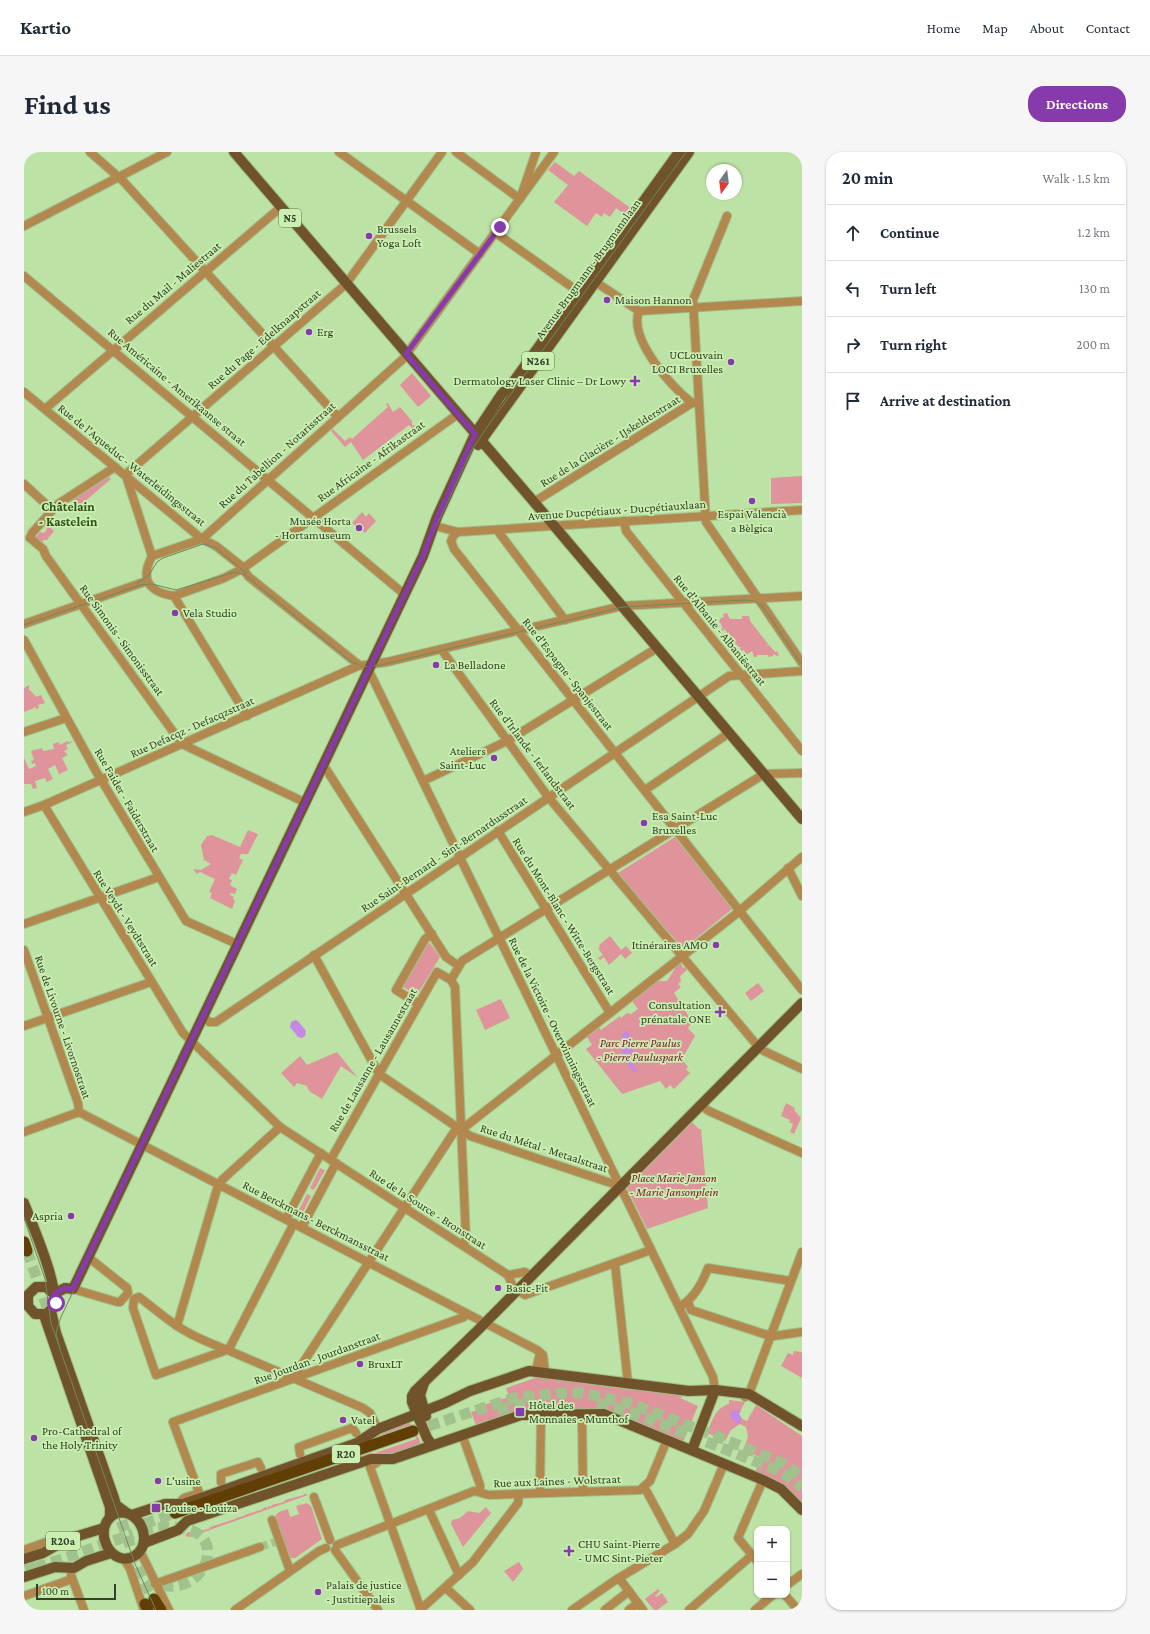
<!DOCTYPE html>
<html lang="en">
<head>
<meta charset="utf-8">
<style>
	body { margin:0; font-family:"Crimson Pro",serif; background:#f6f6f7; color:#1f2937 }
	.controls { position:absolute; right:12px; bottom:12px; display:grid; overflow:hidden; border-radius:8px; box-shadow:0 1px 3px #0004 }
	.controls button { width:36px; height:36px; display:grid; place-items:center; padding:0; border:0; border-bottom:1px solid #e0e1e3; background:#fff; color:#1f2937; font:20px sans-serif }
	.compass { position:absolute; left:682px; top:12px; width:36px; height:36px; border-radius:50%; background:#fff; box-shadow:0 1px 3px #0004; rotate:194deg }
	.scale { position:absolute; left:12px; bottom:10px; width:80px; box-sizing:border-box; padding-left:4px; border:2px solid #324128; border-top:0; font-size:11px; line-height:14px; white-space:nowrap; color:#324128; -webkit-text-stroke:3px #caefb1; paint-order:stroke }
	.stop { position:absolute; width:12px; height:12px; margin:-9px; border:3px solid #873aab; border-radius:50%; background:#fff }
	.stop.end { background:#873aab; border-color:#fff; box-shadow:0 1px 4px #0008 }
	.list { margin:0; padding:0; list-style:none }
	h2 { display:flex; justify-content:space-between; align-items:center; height:52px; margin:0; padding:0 16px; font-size:17px }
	h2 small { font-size:13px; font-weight:400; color:#747a83 }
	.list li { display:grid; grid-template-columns:26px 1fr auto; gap:12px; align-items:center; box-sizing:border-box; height:56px; padding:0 16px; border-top:1px solid #e0e1e3 }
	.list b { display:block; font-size:15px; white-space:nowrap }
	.list em { font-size:13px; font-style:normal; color:#747a83 }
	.icon { flex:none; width:22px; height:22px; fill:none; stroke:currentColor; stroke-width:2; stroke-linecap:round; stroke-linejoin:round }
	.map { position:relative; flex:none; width:778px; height:1458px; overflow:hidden; border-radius:16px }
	header { display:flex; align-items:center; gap:24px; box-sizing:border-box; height:56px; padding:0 20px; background:#fff; border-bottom:1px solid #e0e1e3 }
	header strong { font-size:19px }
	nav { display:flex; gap:22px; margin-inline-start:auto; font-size:14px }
	.intro { display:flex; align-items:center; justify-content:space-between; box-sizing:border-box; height:96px; padding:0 24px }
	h1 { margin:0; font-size:28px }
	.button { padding:10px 18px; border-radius:16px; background:#873aab; color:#fff; font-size:14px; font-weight:700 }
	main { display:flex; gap:24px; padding:0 24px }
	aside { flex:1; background:#fff; border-radius:16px; box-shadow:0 1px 3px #0004 }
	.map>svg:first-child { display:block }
	.green { fill:#df939a }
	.water { fill:#c589e5 }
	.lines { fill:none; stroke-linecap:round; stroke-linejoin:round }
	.stream { stroke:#c589e5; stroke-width:1.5 }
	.minor-tunnel { stroke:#a1c28c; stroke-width:8; stroke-dasharray:8 4; stroke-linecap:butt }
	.highway-tunnel { stroke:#a1c28c; stroke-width:11; stroke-dasharray:11 5.5; stroke-linecap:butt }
	.minor-casing { stroke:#9ebf8a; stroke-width:10 }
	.major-casing { stroke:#9ebf8a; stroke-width:12 }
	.highway-casing { stroke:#9ebf8a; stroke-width:13 }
	.minor { stroke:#b3884f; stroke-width:8 }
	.major { stroke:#71532b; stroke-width:10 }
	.highway { stroke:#603e05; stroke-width:11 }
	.tram { stroke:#70885f; stroke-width:1 }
	.route { stroke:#873aab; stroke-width:5 }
	.poi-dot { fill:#873aab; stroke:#caefb1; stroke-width:1.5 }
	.labels { text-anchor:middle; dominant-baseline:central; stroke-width:3.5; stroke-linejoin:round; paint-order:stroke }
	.shield { fill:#caefb1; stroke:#607551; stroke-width:1 }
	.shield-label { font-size:11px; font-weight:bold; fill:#324128 }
	.poi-label { font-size:12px; fill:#324128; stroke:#caefb1; text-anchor:start }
	.street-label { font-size:12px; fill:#324128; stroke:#caefb1 }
	.park-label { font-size:12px; font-style:italic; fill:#801831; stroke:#caefb1 }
	.neighbourhood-label { font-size:13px; font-weight:bold; fill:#325018; stroke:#caefb1 }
</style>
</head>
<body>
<header>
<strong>Kartio</strong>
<nav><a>Home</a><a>Map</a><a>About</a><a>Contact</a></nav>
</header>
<div class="intro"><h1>Find us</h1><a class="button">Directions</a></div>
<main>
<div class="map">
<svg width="778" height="1458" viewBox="0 0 778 1458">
	<rect width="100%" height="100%" fill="#bde2a5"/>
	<g class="green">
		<path d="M531 10 550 24 555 19 608 57 603 64 592 56 586 65 580 61 578 65 572 61 563 74 530 50 544 33 524 18Z"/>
		<path d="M388 221 407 244 394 255 376 233Z"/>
		<path d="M364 251 369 260 376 255 388 269V273L392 274 389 277 385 273 339 308 327 290 321 295 307 279 309 277 321 289 326 285 328 287 364 255 362 252Z"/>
		<path d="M83 323 87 327 53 356 45 347Z"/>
		<path d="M778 324V351L747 352V326Z"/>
		<path d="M338 360 342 365 345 361 352 369 341 381 328 371Z"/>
		<path d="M23 372 30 379 23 388H19V392L11 386 16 380 19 381 22 379 23 376 20 375Z"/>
		<path d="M703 461 706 467H718V464H725L726 469 744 492 743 494 745 493 751 500 753 499 755 503 753 504 749 502V504L744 505V503H733V505H730L728 499 722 503 720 498 718 499 716 497 717 495H715L710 490 711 487 705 483V480L703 481 701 477 698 479 697 478 699 476 695 469 697 466 700 465 699 462Z"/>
		<path d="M5 533V539L6 538 12 545 17 543 21 551 14 553 15 556 12 557 11 554 10 556 0 560V536Z"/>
		<path d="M44 589V590L50 589 42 593 44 597 40 599 44 603 38 606 44 618 35 622 31 613 24 617 29 627 23 630 21 626 11 629 13 636 9 637 7 632H0V606L5 617 12 614 11 611 8 612 7 609 10 608 7 599 18 596 19 599 30 597 29 592 34 590 36 593Z"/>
		<path d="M224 678 234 682 224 702H217L215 706 219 708 212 723 208 721 205 727 208 728 206 733 213 737 211 742 207 741 206 743 210 745 209 747 211 749 208 757 186 746 188 741 185 740 191 727 176 720 173 722 169 717 177 718 187 712 180 708 177 693 183 684 188 683 216 695Z"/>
		<path d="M651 685 708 757 659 797 594 721Z"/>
		<path d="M586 784 597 798 602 794 608 801 601 807 597 802 585 813 580 805 576 808 574 806 579 803 574 796 576 795 575 793Z"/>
		<path d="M405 790 416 805 393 843 379 835Z"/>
		<path d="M657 811 659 816 661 815 663 818 656 824 657 829 654 832 657 835 650 841 668 870 664 876 671 884 658 907 664 915 662 917 666 921 650 937 646 933 642 937 636 929 598 942 562 897 568 893 563 885 575 875 577 878 596 864 597 866 603 861 607 862 614 857 608 849 634 829H643L652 815Z"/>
		<path d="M734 831 740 839 727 849 721 841Z"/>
		<path d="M477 847 486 866 461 878 452 858Z"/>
		<path d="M313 900 333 925 317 914 298 947 285 939 283 934 273 931 270 935 257 921 276 904 283 913Z"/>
		<path d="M762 951 771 956 770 958 777 966 770 982 766 980 769 972 765 970 766 968 757 964Z"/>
		<path d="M668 970 675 977H677L684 1056 623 1077 603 1036Z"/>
		<path d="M296 1016 301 1018 290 1038 286 1036Z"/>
		<path d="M283 1042 287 1044 277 1064 273 1062Z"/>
		<path d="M770 1199 778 1200V1226L757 1214 764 1201 769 1203Z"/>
		<path d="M517 1224 563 1230V1232L609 1238 610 1236 657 1243 658 1246 654 1245 674 1254 659 1290 586 1259 498 1258 452 1273 447 1260 454 1258 453 1255 485 1245 482 1236Z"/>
		<path d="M705 1248 721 1250 715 1262 718 1267 723 1269 732 1253 778 1284V1353L731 1321 736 1307V1305L719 1298 724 1285 722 1275 716 1272 707 1278 701 1289 683 1281C688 1269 691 1256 705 1252Z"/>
		<path d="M385 1269 387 1273 389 1272 397 1292 372 1301 295 1320 392 1287 389 1275 339 1291 354 1281Z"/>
		<path d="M277 1340 284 1343 166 1385 161 1384 164 1380 172 1381V1379L185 1377 186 1375 211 1367 212 1366C219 1365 223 1361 231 1360L232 1359 237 1358 241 1355 244 1356V1354L247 1355 248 1353 260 1350 261 1348 280 1343V1341Z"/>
		<path d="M283 1351 287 1354 298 1387 271 1406H266L251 1364 255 1360 264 1357 266 1365 275 1362 272 1354Z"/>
		<path d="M462 1355 467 1361 439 1395 427 1372 428 1368 436 1366 444 1359 455 1361Z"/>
		<path d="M495 1410 499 1417 489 1430 480 1419Z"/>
		<path d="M634 1437 636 1439 631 1444 632 1445 638 1441 644 1450 633 1458H630L621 1447Z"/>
	</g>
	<g class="water">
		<path d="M271 868 274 869 282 879 281 884 278 886 274 885 266 875 267 870Z"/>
		<path d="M604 879 609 896 608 901 603 902 613 918 611 921C600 909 591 894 601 879Z"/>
		<path d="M713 1258 716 1259 715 1262 718 1267 716 1271 712 1272 705 1262 708 1259Z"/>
	</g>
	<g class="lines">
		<path class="stream" d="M583 893H596"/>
		<path class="minor-tunnel" d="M236 1395 251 1390"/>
		<g class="highway-tunnel">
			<path d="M3 1099 28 1169"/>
			<path d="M574 1251 623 1266 748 1316 767 1326 778 1336"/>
			<path d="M474 1258 508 1250"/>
			<path d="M389 1279 490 1246 535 1241H559L605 1251 697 1286 760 1312 778 1325"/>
			<path d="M92 1353 117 1425 130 1447"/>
			<path d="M120 1372 151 1361"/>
			<path d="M118 1379C223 1354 184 1458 127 1429"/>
			<path d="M0 1414 18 1408"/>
			<path d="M12 1416 109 1382"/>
		</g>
		<defs>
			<g id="minor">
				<path d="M66 0 99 29 314 265"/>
				<path d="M315 0 456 102"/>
				<path d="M432 0 496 47 512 0"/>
				<path d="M703 64 669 148 682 370 778 511"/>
				<path d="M0 74 143 0"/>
				<path d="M472 81 559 143"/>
				<path d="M0 124 380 442"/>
				<path d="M567 127 615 159 778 149"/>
				<path d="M615 159C604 187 648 235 668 251"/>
				<path d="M0 240 178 387 192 394 216 413 225 425 335 513"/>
				<path d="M21 257 257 55"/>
				<path d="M101 323 322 132 418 0"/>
				<path d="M102 324 128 404"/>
				<path d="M0 332 28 358"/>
				<path d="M510 350 668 251 675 250"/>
				<path d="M600 369 602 379 778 599"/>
				<path d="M411 374 434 380 778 358"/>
				<path d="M473 378 541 468"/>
				<path d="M434 380 430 383 427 389 430 397 778 838"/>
				<path d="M6 386 19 397 22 404 158 592 280 650"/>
				<path d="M6 386 8 381 34 352 91 315"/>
				<path d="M128 404 178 387 379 207 530 0"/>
				<path d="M128 404C116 427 124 440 150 444L200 426 218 417 434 262"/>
				<path d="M150 444 223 564"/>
				<path d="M0 472 123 429"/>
				<path d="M0 488 73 621 162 769 213 792"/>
				<path d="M417 497 525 646 732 892 738 898 778 917"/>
				<path d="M345 513V519L350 529 689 1225 691 1238"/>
				<path d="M0 580 42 566"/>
				<path d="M297 615 302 617 422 805 435 814"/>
				<path d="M399 629 483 589 633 496"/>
				<path d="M621 638 705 581"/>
				<path d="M20 653 159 881 256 975 484 1123"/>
				<path d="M0 660 20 653 334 514 363 510 598 454 778 444"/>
				<path d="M474 679 586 861"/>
				<path d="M764 716 778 744"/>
				<path d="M0 772 135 725"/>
				<path d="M0 798 54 951 55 960"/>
				<path d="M290 803 355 922 446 984 596 1034"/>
				<path d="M427 828 431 835 442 1087 439 1093"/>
				<path d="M395 852 372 838 401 787 408 782"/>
				<path d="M179 864 185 870H192L705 524 778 519"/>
				<path d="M0 874 127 830"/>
				<path d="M676 953 685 959 778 1001"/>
				<path d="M55 960 513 1198 519 1203 521 1220"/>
				<path d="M0 980 55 960"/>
				<path d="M307 1007 413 820 427 828 438 809 740 622 778 621"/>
				<path d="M262 1067 297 1001"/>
				<path d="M270 1071 206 1195 203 1198 132 1223 109 1156 110 1147 115 1145C131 1157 147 1172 165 1181 179 1189 194 1194 208 1200L339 1256 346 1261 354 1277"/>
				<path d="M278 1075 312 1011"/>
				<path d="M591 1112 604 1231"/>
				<path d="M484 1123 489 1135 501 1143 627 1098"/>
				<path d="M484 1123 501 1120 507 1124"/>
				<path d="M49 1137 93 1150H96L104 1141 103 1136 64 1105"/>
				<path d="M664 1150 667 1158 740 1182 750 1184 778 1180"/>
				<path d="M655 1155C670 1147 678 1132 684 1116L767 1129"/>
				<path d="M153 1174 193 1037 198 1028 256 975"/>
				<path d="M512 1218 516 1201"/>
				<path d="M269 1226 430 980 437 978 712 762 778 705"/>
				<path d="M721 1245 725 1242 778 1100"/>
				<path d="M558 1262 559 1340"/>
				<path d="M437 1283 439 1285 456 1333V1339"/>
				<path d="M276 1302 275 1295 328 1276 332 1281"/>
				<path d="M358 1307 346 1315 397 1458"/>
				<path d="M197 1330V1322L234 1310 237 1316"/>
				<path d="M623 1340 651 1392"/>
				<path d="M516 1341 517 1263"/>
				<path d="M290 1345 306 1388"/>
				<path d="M177 1346 149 1270 440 1165 442 1161"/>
				<path d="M154 1352 160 1346 175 1341"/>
				<path d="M405 1358 435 1423"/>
				<path d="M248 1368 266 1419"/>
				<path d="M313 1393 450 1339 465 1343 616 1338 626 1329 643 1288"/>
				<path d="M0 1398 25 1389H38"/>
				<path d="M311 1398 354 1458"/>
				<path d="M116 1399 145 1458"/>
				<path d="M100 1407 106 1417 120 1458"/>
				<path d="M733 1409 714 1386 739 1328"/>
				<path d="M47 1423 60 1458"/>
				<path d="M595 1426 619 1458"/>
				<path d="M131 1432 236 1395"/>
				<path d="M763 1433 778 1422"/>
				<path d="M422 1436 446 1458"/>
				<path d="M761 1443 774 1458"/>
				<path d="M0 1444 48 1427"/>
				<path d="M211 1458 295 1399 302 1396"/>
				<path d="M396 1458 449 1410 494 1351 495 1342"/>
				<path d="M548 1458 590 1429 651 1392 664 1382 680 1359 700 1312"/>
				<path d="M581 1458 605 1439"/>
				<path d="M605 1458 614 1451"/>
				<path d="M665 1458 727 1404"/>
				<path d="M731 1458 749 1443"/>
			</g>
			<g id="major">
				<path d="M210 0 510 350 778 667"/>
				<path d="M454 293 665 0"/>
				<path d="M0 1051C8 1072 36 1136 30 1155L22 1162H11L4 1154V1143L12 1135H22L30 1142"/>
				<path d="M30 1142 41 1136 49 1137 399 404 413 365 451 282 477 243 490 229 655 0"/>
				<path d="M27 1159 32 1181 90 1346 92 1353 103 1361"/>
				<path d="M20 1163 86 1355V1364"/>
				<path d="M400 1231 396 1243 402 1264"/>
				<path d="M408 1293 403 1286 388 1250V1244L391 1239 454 1178 778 851"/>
				<path d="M668 1298 691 1238"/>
				<path d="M93 1361C109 1358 120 1372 120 1387 120 1393 117 1399 112 1403 88 1420 64 1374 93 1361Z"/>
				<path d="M108 1363 141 1352H159L177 1346 333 1291 354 1277 421 1251 446 1239 505 1219 665 1239 691 1238 725 1242 778 1274"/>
				<path d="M120 1391 154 1378 163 1369 347 1307H369L497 1263 580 1262 739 1328 757 1337 778 1358"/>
				<path d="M0 1407 19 1401 44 1387 80 1376"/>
				<path d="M0 1425 31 1415 50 1416 62 1409 87 1401"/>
			</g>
			<g id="highway">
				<path d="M0 1090 3 1099"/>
				<path d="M151 1361 389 1279"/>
				<path d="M130 1447 137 1458"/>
				<path d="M121 1452 124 1458"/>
			</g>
		</defs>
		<use href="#minor" class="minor-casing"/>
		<use href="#major" class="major-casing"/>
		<use href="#highway" class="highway-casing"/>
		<use href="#minor" class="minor"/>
		<use href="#major" class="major"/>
		<use href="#highway" class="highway"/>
		<g class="tram">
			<path d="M113 431 125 423 133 410 139 406 179 392 192 396 223 422"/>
			<path d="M0 473 116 433 128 432 152 438 211 420 221 423 326 509 339 515 357 513 599 455 720 448 730 449 739 455 778 513"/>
			<path d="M0 1066 21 1127 27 1171 111 1412 132 1458"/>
			<path d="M36 1197 32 1181 37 1165 372 462 447 299 461 278 662 0"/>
		</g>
	</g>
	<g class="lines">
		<path class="route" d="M32 1151 30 1142 41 1136 49 1137 53 1128 399 404 413 366 451 282 382 202 476 75"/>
	</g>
	<g class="poi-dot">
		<circle cx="345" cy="84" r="4"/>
		<circle cx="583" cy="148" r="4"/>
		<circle cx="285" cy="180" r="4"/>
		<circle cx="707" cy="210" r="4"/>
		<path d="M609 223h4v4h4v4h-4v4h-4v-4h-4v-4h4z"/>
		<circle cx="728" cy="349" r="4"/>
		<circle cx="335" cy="376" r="4"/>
		<circle cx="151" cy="461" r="4"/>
		<circle cx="412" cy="513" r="4"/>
		<circle cx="470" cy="606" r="4"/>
		<circle cx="620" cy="671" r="4"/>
		<circle cx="692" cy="793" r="4"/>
		<path d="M694 854h4v4h4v4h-4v4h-4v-4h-4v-4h4z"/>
		<circle cx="47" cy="1064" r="4"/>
		<circle cx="474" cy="1136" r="4"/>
		<circle cx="336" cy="1212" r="4"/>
		<rect x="491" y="1255" width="10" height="10" rx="2"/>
		<circle cx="319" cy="1268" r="4"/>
		<circle cx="10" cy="1286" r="4"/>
		<circle cx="134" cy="1329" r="4"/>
		<rect x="127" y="1351" width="10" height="10" rx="2"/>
		<path d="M543 1393h4v4h4v4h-4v4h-4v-4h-4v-4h4z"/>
		<circle cx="294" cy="1440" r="4"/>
	</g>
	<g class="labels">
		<g class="shield">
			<rect x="255" y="57" width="22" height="18" rx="3"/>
			<rect x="498" y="200" width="32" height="18" rx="3"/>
			<rect x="308" y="1293" width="28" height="18" rx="3"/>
			<rect x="22" y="1380" width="34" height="18" rx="3"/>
		</g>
		<g class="shield-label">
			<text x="266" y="66">N5</text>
			<text x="514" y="209">N261</text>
			<text x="322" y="1302">R20</text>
			<text x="39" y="1389">R20a</text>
		</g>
		<g class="poi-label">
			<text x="353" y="77">Brussels<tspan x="353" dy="14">Yoga Loft</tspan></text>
			<text x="591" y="148">Maison Hannon</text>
			<text x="293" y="180">Erg</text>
			<text x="699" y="203" text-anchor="end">UCLouvain<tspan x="699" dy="14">LOCI Bruxelles</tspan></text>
			<text x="602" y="229" text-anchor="end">Dermatology Laser Clinic – Dr Lowy</text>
			<text x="728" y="362" text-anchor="middle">Espai Valencià<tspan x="728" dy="14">a Bèlgica</tspan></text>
			<text x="327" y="369" text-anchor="end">Musée Horta<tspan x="327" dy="14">- Hortamuseum</tspan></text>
			<text x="159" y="461">Vela Studio</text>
			<text x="420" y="513">La Belladone</text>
			<text x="462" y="599" text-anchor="end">Ateliers<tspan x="462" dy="14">Saint-Luc</tspan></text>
			<text x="628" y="664">Esa Saint-Luc<tspan x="628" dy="14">Bruxelles</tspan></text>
			<text x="684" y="793" text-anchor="end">Itinéraires AMO</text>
			<text x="687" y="853" text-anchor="end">Consultation<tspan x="687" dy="14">prénatale ONE</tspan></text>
			<text x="39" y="1064" text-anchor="end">Aspria</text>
			<text x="482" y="1136">Basic-Fit</text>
			<text x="344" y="1212">BruxLT</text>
			<text x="505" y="1253">Hôtel des<tspan x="505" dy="14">Monnaies - Munthof</tspan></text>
			<text x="327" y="1268">Vatel</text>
			<text x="18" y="1279">Pro-Cathedral of<tspan x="18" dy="14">the Holy Trinity</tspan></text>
			<text x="142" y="1329">L'usine</text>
			<text x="141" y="1356">Louise - Louiza</text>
			<text x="554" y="1392">CHU Saint-Pierre<tspan x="554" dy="14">- UMC Sint-Pieter</tspan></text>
			<text x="302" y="1433">Palais de justice<tspan x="302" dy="14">- Justitiepaleis</tspan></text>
		</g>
		<g class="street-label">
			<text transform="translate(564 117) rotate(-54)">Avenue Brugmann - Brugmannlaan</text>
			<text transform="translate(149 131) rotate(-40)">Rue du Mail - Maliestraat</text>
			<text transform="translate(240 187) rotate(-41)">Rue du Page - Edelknaapstraat</text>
			<text transform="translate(153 235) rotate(40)">Rue Américaine - Amerikaanse straat</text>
			<text transform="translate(586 289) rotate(-32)">Rue de la Glacière - IJskelderstraat</text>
			<text transform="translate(253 303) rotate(-42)">Rue du Tabellion - Notarisstraat</text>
			<text transform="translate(347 309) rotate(-36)">Rue Africaine - Afrikastraat</text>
			<text transform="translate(108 313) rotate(39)">Rue de l'Aqueduc - Waterleidingsstraat</text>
			<text transform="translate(593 358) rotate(-4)">Avenue Ducpétiaux - Ducpétiauxlaan</text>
			<text transform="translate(696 478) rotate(51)">Rue d'Albanie - Albaniëstraat</text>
			<text transform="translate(98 488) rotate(54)">Rue Simonis - Simonisstraat</text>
			<text transform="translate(544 522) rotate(52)">Rue d'Espagne - Spanjestraat</text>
			<text transform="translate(168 575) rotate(-24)">Rue Defacqz - Defacqzstraat</text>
			<text transform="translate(509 602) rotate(53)">Rue d'Irlande - Ierlandstraat</text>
			<text transform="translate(103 648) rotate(60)">Rue Faider - Faiderstraat</text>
			<text transform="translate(420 702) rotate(-34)">Rue Saint-Bernard - Sint-Bernardusstraat</text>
			<text transform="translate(540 764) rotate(58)">Rue du Mont-Blanc - Witte-Bergstraat</text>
			<text transform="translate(102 766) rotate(58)">Rue Veydt - Veydtstraat</text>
			<text transform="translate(529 870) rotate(64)">Rue de la Victoire - Overwinningsstraat</text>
			<text transform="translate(39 875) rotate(71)">Rue de Livourne - Livornostraat</text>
			<text transform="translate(349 908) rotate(-60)">Rue de Lausanne - Lausannestraat</text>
			<text transform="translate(520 996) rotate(18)">Rue du Métal - Metaalstraat</text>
			<text transform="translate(404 1057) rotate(33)">Rue de la Source - Bronstraat</text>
			<text transform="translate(292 1069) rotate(27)">Rue Berckmans - Berckmansstraat</text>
			<text transform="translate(293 1206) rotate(-20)">Rue Jourdan - Jourdanstraat</text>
			<text transform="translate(533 1329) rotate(-2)">Rue aux Laines - Wolstraat</text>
		</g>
		<g class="park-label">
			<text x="616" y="891">Parc Pierre Paulus<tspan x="616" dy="14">- Pierre Pauluspark</tspan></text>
			<text x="650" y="1026">Place Marie Janson<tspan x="650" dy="14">- Marie Jansonplein</tspan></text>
		</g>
		<g class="neighbourhood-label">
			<text x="44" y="354">Châtelain<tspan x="44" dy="15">- Kastelein</tspan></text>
		</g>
	</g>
</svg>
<div class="controls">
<button>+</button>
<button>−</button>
</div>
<svg class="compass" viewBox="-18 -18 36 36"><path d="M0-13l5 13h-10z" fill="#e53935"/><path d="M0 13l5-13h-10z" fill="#747a83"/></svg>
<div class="scale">100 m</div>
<div class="stop" style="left:32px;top:1151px"></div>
<div class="stop end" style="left:476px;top:75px"></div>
</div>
<aside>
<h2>20 min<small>Walk · 1.5 km</small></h2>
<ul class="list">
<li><svg class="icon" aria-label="ahead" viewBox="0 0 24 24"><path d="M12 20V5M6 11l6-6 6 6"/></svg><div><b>Continue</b></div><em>1.2 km</em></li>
<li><svg class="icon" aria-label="left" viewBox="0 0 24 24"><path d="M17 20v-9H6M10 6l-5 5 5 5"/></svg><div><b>Turn left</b></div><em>130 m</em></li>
<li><svg class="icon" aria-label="right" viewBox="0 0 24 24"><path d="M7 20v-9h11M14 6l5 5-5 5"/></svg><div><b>Turn right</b></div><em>200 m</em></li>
<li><svg class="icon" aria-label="arrive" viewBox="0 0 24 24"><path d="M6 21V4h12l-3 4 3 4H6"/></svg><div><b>Arrive at destination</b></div></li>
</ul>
</aside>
</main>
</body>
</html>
